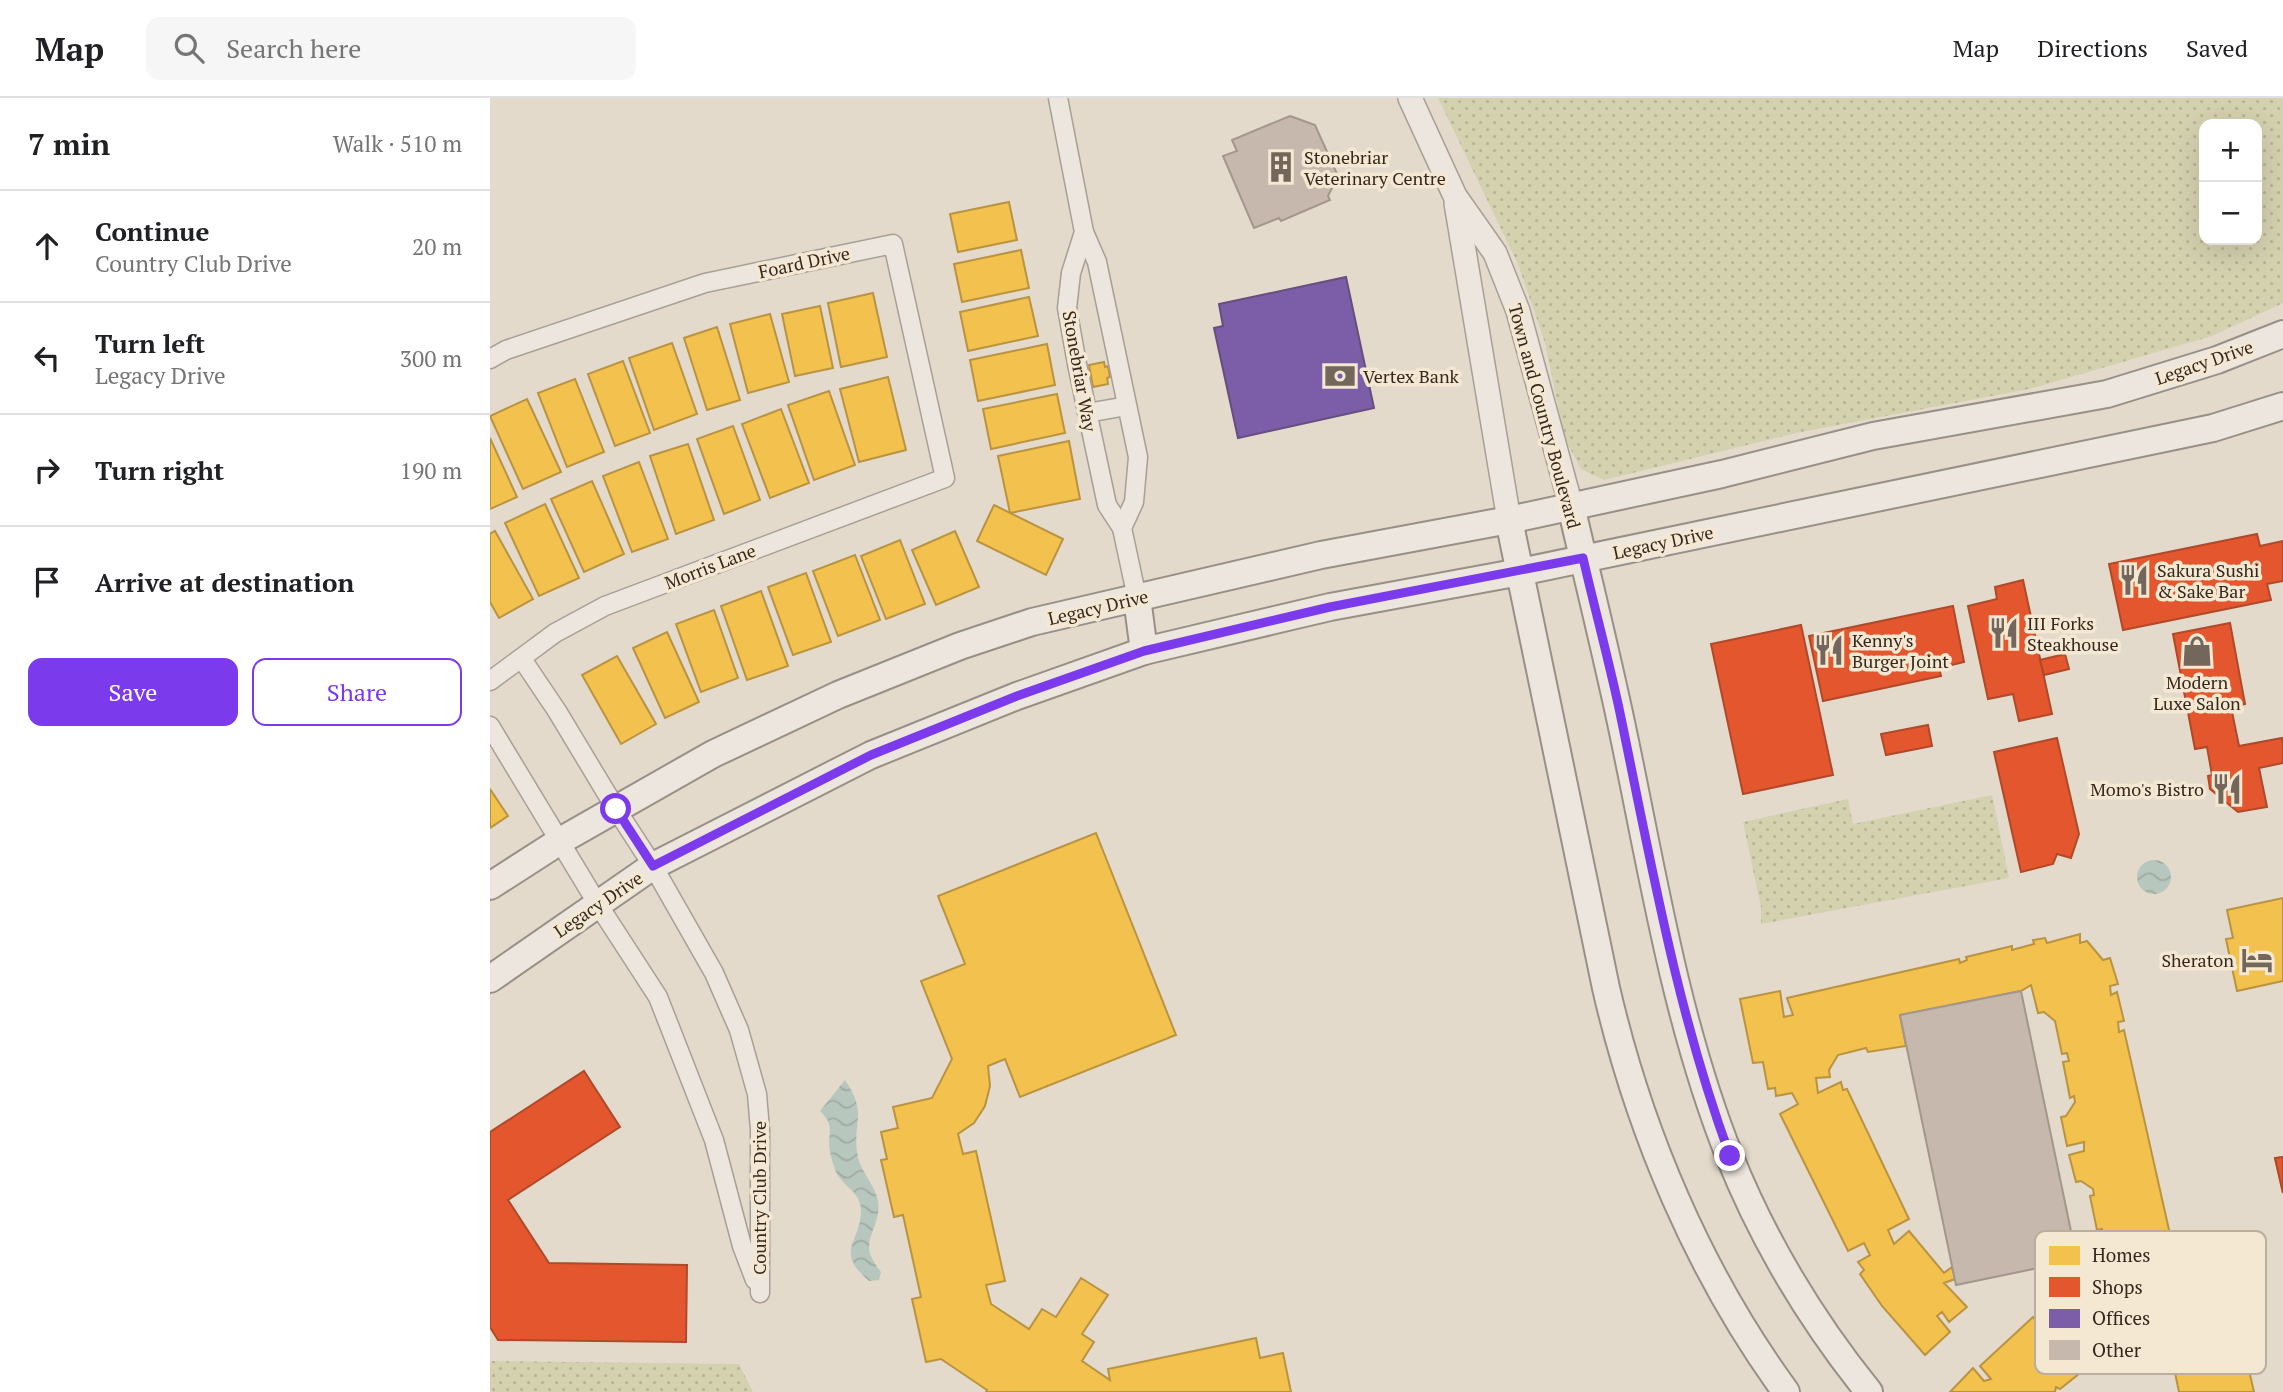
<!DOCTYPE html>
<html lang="en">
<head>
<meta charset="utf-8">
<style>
	body { margin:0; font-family:"PT Serif",serif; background:#f6f6f6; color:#202124 }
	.controls { position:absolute; right:21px; top:21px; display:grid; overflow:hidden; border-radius:14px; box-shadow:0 7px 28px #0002 }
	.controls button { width:63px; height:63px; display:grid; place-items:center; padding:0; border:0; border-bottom:2px solid #e0e0e0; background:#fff; color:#202124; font:35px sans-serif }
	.stop { position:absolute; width:21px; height:21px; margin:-16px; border:5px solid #7c3aed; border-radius:50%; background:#fff }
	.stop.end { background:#7c3aed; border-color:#fff; box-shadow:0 2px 7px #0008 }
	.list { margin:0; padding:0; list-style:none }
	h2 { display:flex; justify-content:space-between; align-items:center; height:91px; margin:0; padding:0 28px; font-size:30px }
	h2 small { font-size:23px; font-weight:400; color:#757577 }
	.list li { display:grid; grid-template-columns:46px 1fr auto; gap:21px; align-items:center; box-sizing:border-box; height:112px; padding:0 28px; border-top:2px solid #e0e0e0 }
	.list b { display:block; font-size:26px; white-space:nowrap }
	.list p { margin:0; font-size:23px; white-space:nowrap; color:#757577 }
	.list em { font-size:23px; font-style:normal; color:#757577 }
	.actions { display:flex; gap:14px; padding:21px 28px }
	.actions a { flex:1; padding:16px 0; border:2px solid #7c3aed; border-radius:14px; text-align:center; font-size:24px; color:#7c3aed }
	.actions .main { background:#7c3aed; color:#fff }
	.icon { flex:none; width:38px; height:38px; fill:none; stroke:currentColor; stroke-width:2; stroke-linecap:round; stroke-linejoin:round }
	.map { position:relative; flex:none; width:1793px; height:1294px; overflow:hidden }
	header { display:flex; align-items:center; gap:42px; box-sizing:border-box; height:98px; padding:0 35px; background:#fff; border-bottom:2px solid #e0e0e0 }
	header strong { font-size:33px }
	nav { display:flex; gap:38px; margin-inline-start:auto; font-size:24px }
	.search { width:490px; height:63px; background:#f6f6f6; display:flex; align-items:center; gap:18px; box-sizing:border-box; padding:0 24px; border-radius:14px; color:#757577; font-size:26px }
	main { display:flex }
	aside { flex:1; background:#fff }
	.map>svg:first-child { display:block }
	.grass { fill:url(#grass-dots); fill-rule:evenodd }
	.water { fill:url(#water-waves) }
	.homes { fill:#f2c14e; stroke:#ba9340; stroke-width:2 }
	.shops { fill:#e4572e; stroke:#b04929; stroke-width:2 }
	.offices { fill:#7b5ea7; stroke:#664e7e; stroke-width:2 }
	.building { fill:#c6b8ad; stroke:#a3968c; stroke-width:2 }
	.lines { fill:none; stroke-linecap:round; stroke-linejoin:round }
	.minor-casing { stroke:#a89f95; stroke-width:21 }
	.tertiary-casing { stroke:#a89f95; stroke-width:26 }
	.secondary-casing { stroke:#988f86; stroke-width:30 }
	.minor { stroke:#ece6de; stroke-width:18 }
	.tertiary { stroke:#ece6de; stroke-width:23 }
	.secondary { stroke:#ece6de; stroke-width:26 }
	.route { stroke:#7c3aed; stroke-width:9 }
	.labels { text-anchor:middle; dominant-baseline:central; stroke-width:7; stroke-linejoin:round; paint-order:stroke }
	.poi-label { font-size:18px; fill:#36281e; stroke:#f4e8d2; text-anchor:start }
	.street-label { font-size:18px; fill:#36281e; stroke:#f4e8d2 }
	.key { fill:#f4e8d2; stroke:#bbae9c; stroke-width:2 }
	.key-label { font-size:19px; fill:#36281e }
</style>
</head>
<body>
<header>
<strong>Map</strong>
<div class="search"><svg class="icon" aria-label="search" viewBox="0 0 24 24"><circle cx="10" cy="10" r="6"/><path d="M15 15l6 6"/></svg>Search here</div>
<nav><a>Map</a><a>Directions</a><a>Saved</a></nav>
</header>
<main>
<aside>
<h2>7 min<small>Walk · 510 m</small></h2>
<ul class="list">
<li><svg class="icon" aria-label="ahead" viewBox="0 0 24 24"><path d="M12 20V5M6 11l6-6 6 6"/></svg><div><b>Continue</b><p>Country Club Drive</p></div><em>20 m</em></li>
<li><svg class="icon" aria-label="left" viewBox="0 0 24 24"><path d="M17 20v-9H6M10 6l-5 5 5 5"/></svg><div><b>Turn left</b><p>Legacy Drive</p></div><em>300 m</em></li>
<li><svg class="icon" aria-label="right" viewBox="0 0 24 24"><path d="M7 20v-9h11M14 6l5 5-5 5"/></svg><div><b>Turn right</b></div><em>190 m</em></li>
<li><svg class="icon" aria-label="arrive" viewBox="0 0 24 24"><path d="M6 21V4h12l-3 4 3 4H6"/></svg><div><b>Arrive at destination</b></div></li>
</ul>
<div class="actions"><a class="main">Save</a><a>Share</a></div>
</aside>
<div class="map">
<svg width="1793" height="1294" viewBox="0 0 1793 1294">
	<defs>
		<pattern id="grass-dots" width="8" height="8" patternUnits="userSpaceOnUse" patternTransform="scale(1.75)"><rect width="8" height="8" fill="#d4d1af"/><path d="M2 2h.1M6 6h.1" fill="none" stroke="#b7b396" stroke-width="1.8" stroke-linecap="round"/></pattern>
		<pattern id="water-waves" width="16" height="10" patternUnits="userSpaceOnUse" patternTransform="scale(1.75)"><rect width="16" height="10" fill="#b8c7bd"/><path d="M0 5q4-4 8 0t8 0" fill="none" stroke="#9faba2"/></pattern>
	</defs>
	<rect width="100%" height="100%" fill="#e3dacc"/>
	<g class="grass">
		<path d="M948 0H1793V205L1722 238 1539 291 1311 334 1114 382 1091 371 1075 341 1055 245 1028 166ZM1767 26V142H1714V26Z"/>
		<path d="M1502 697 1519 780 1271 826V809L1253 724 1358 701 1363 726Z"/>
		<path d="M0 1263 249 1266 263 1294H0Z"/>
	</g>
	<g class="water">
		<circle cx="1664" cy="779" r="17"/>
		<path d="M355 982C379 1017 361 1025 368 1059 371 1074 385 1087 388 1103 391 1123 379 1133 379 1150 379 1158 386 1167 391 1174L389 1182 379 1183C344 1153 370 1145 371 1114 372 1094 353 1089 346 1074 343 1066 340 1057 339 1047 339 1031 344 1027 330 1013Z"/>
	</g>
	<g class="homes">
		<path d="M519 104 527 142 468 154 460 116Z"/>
		<path d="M531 152 539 190 472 204 464 166Z"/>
		<path d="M383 195 397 259 351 269 338 205Z"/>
		<path d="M539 199 548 238 478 253 470 214Z"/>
		<path d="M330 208 343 270 305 278 292 216Z"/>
		<path d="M280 216 299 284 258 295 240 226Z"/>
		<path d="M227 229 250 302 217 312 194 240Z"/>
		<path d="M182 245 207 316 164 332 139 260Z"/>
		<path d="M557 246 565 287 488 303 480 262Z"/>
		<path d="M133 263 160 335 125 348 98 276Z"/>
		<path d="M614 264 615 269 618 268 620 279 617 280 618 286 603 289 599 267Z"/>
		<path d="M398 279 416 352 369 364 350 291Z"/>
		<path d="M85 281 114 354 77 369 48 295Z"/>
		<path d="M339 293 365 367 324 382 298 307Z"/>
		<path d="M567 296 575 335 501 351 493 311Z"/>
		<path d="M37 301 71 374 33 391 0 318Z"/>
		<path d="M291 311 319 385 280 400 252 326Z"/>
		<path d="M243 328 270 402 234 416 207 341Z"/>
		<path d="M0 340 27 399 0 411Z"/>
		<path d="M579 343 590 401 520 415 508 358Z"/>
		<path d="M198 346 224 422 186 436 160 358Z"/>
		<path d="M149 364 178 441 142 454 113 378Z"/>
		<path d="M102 383 134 456 94 474 61 401Z"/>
		<path d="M55 406 89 480 49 498 15 425Z"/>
		<path d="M504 407 573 441 556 477 487 443Z"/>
		<path d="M5 433 43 501 9 520 0 504V436Z"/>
		<path d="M465 433 489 489 446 507 422 452Z"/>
		<path d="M410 442 435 506 396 521 371 458Z"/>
		<path d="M365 457 390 522 348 538 323 473Z"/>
		<path d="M316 475 341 544 303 557 278 489Z"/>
		<path d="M271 493 298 568 257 582 231 508Z"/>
		<path d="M224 512 248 580 211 594 186 526Z"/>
		<path d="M177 534 209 604 175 620 143 550Z"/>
		<path d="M127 558 166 626 131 646 92 577Z"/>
		<path d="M0 691 18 718 0 730Z"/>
		<path d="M606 735 686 937 530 999 515 961 498 968 500 988 495 1008 484 1025 468 1036 473 1056 486 1053 515 1183 496 1187 501 1206 539 1231 552 1211 566 1219 591 1180 618 1197 592 1236 604 1244 592 1263 620 1282 618 1271 766 1240 770 1260 793 1255 801 1294H496L497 1292 451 1261 436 1264 422 1201 431 1199 413 1117 404 1119 391 1062 397 1061 391 1034 408 1030 403 1009 442 1000 462 961 431 883 475 866 448 798Z"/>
		<path d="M1793 800V883L1747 893 1736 841 1743 840 1737 812Z"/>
		<path d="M1590 836V845L1597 843 1613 862 1620 860 1628 886 1620 888 1621 897 1627 894 1634 923 1628 924 1629 934 1634 932 1686 1163 1653 1167 1650 1153 1645 1154 1649 1170 1616 1176 1608 1141 1613 1139 1612 1131 1607 1132 1600 1098 1604 1097 1603 1091 1591 1083 1586 1084 1579 1057 1594 1053V1044L1577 1048 1571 1019 1576 1018 1585 1004 1584 998 1580 1000 1573 964 1579 963 1577 955 1572 956 1565 923 1554 914 1548 915 1541 887 1531 893 1410 917 1416 948 1378 954 1376 950 1348 957 1339 972 1340 979 1326 980 1328 995 1351 984 1353 992 1357 991 1419 1121 1398 1132 1404 1146 1419 1133 1454 1175 1462 1169 1465 1181 1454 1185 1477 1209 1459 1224 1452 1214 1447 1218 1460 1234 1435 1257 1392 1208 1370 1176 1374 1172 1368 1164 1380 1157 1374 1145 1358 1153 1290 1016 1308 1006 1302 995 1286 998 1285 990 1278 991 1273 964 1263 965 1250 901 1290 893 1294 919 1303 917 1297 900 1469 861 1470 865 1477 862 1476 859 1522 848V852L1544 846 1543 842 1555 840 1557 845Z"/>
		<path d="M1793 1059V1095L1785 1060Z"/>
		<path d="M1583 1162 1588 1194 1600 1205H1606L1605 1199 1740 1169 1746 1205 1730 1208 1732 1214 1744 1211 1753 1235 1745 1236 1746 1243 1752 1242 1764 1294H1689L1684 1270 1690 1266 1671 1254 1672 1260 1602 1275 1600 1265 1592 1266 1589 1262 1583 1266 1590 1275 1570 1291 1566 1289 1565 1294H1460L1483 1270 1494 1283 1501 1281 1490 1268 1543 1219 1550 1229 1561 1222 1546 1170Z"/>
	</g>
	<g class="shops">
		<path d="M1767 436 1770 448 1793 443V483L1777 486 1781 502 1633 532 1619 466Z"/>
		<path d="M1533 482 1562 616 1529 623 1523 596 1498 601 1478 508 1507 501 1505 489Z"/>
		<path d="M1463 508 1474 564 1449 570 1451 578 1333 603 1319 538Z"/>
		<path d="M1740 525 1755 606 1741 609 1749 648 1792 640 1793 647V665L1769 670 1777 709 1748 714 1720 691 1718 678 1722 677 1717 649 1705 651 1683 536Z"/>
		<path d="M1311 527 1343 677 1253 696 1221 546Z"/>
		<path d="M1575 556 1579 571 1554 577 1550 562Z"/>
		<path d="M1438 627 1442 648 1396 657 1391 636Z"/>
		<path d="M1567 640 1589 736 1581 760 1567 756 1563 766 1531 774 1504 654Z"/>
		<path d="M94 973 130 1029 18 1102 59 1165 197 1167 196 1244 8 1242 0 1229V1034Z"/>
		<path d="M1793 1059V1095L1785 1060Z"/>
	</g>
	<path class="offices" d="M856 179 884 310 748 340 724 230 733 228 729 206Z"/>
	<g class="building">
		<path d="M800 18 825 27 848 78 838 98 840 102 791 123 789 120 764 130 733 58 747 53 742 42Z"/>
		<path d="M1531 893 1587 1162 1466 1187 1410 917Z"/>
	</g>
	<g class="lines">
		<defs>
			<g id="minor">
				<path d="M568 0 594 134 581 175 577 210 587 266 617 407 632 430 647 500"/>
				<path d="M594 134 607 164 648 359 644 404 632 430"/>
				<path d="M0 261 16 252 215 185 403 146 455 380 115 508 65 535 0 583"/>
				<path d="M597 315 637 308"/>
				<path d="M32 561 67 613 126 711 163 768 224 875 249 932 267 996 270 1032V1195"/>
				<path d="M0 628 107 805 168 899 224 1042 252 1148 265 1182"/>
			</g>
			<g id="tertiary">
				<path d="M920 0 965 98 1005 155 1028 213 1081 408"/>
				<path d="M966 105 1019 422"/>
			</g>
			<g id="secondary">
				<path d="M1081 408C1097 477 1114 546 1129 615 1161 763 1183 916 1239 1057 1273 1142 1321 1222 1379 1294"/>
				<path d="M1019 422 1116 890C1149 1033 1209 1175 1296 1294"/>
				<path d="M647 500 654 553"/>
				<path d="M0 788 70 743 223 656 348 597 470 548 542 524 831 457 1019 422 1232 376 1383 338 1617 296 1727 262 1793 236"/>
				<path d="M0 881 163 768 381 657 527 598 654 553 840 509 1030 474 1723 330 1793 308"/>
			</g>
		</defs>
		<use href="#minor" class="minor-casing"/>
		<use href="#tertiary" class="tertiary-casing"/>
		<use href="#secondary" class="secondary-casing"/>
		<use href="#minor" class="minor"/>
		<use href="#tertiary" class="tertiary"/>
		<use href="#secondary" class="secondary"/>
	</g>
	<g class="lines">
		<path class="route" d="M126 711 163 768 381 657 527 598 654 553 840 509 1093 460C1105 512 1119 563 1130 615 1161 764 1187 914 1240 1058"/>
	</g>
	<defs>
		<symbol id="building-bare" viewBox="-9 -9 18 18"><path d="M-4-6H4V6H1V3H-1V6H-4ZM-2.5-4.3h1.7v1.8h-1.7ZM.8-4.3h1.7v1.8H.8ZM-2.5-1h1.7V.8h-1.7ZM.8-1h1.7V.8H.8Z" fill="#73665b" stroke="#f4e8d2" stroke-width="2.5" paint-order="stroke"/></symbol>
		<symbol id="bank-bare" viewBox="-9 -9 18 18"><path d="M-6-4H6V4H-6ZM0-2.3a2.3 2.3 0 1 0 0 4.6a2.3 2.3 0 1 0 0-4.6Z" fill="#73665b" stroke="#f4e8d2" stroke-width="2.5" paint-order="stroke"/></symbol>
		<symbol id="restaurant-bare" viewBox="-9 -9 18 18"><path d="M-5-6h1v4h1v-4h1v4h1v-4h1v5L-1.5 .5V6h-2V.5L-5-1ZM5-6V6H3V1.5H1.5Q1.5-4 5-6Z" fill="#73665b" stroke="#f4e8d2" stroke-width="2.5" paint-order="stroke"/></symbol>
		<symbol id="shop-bare" viewBox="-9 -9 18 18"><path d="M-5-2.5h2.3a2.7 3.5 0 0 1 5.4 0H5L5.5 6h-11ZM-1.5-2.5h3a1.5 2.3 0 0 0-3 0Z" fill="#73665b" stroke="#f4e8d2" stroke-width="2.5" paint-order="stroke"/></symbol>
		<symbol id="hotel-bare" viewBox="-9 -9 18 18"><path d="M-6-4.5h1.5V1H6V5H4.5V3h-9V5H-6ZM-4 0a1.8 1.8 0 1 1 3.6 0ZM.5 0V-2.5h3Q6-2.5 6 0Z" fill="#73665b" stroke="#f4e8d2" stroke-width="2.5" paint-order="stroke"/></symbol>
	</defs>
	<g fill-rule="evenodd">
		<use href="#building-bare" x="769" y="47" width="44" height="44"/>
		<use href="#bank-bare" x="828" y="256" width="44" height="44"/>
		<use href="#restaurant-bare" x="1622" y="460" width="44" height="44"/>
		<use href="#restaurant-bare" x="1492" y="513" width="44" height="44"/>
		<use href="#restaurant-bare" x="1317" y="530" width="44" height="44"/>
		<use href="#shop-bare" x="1685" y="531" width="44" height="44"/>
		<use href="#restaurant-bare" x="1715" y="669" width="44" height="44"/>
		<use href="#hotel-bare" x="1745" y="840" width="44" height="44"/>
	</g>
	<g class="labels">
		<g class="poi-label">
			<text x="814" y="59">Stonebriar<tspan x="814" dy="21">Veterinary Centre</tspan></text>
			<text x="873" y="278">Vertex Bank</text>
			<text x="1667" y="472">Sakura Sushi<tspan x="1667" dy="21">&amp; Sake Bar</tspan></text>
			<text x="1537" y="525">III Forks<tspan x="1537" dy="21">Steakhouse</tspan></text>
			<text x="1362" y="542">Kenny's<tspan x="1362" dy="21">Burger Joint</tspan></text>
			<text x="1707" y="584" text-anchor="middle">Modern<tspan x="1707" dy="21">Luxe Salon</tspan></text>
			<text x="1714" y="691" text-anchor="end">Momo's Bistro</text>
			<text x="1744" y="862" text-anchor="end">Sheraton</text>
		</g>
		<g class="street-label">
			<text transform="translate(314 164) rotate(-12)">Foard Drive</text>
			<text transform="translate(1714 264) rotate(-19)">Legacy Drive</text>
			<text transform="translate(590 273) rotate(80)">Stonebriar Way</text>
			<text transform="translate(1055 318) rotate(75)">Town and Country Boulevard</text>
			<text transform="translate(1173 444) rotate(-12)">Legacy Drive</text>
			<text transform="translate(220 468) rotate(-21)">Morris Lane</text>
			<text transform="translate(608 509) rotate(-13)">Legacy Drive</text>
			<text transform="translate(108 806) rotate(-34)">Legacy Drive</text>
			<text transform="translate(269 1100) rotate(-90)">Country Club Drive</text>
		</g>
	</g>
	<rect x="1545" y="1133" width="231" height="143" rx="10" class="key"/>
	<rect x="1559" y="1148" width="31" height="19" fill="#f2c14e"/>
	<rect x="1559" y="1179" width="31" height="20" fill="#e4572e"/>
	<rect x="1559" y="1211" width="31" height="19" fill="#7b5ea7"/>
	<rect x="1559" y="1242" width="31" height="20" fill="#c6b8ad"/>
	<g class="key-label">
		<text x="1602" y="1164">Homes</text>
		<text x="1602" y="1196">Shops</text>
		<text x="1602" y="1227">Offices</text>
		<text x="1602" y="1259">Other</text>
	</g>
</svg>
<div class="controls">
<button>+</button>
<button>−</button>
</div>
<div class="stop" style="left:126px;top:711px"></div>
<div class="stop end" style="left:1240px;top:1058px"></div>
</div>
</main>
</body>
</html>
